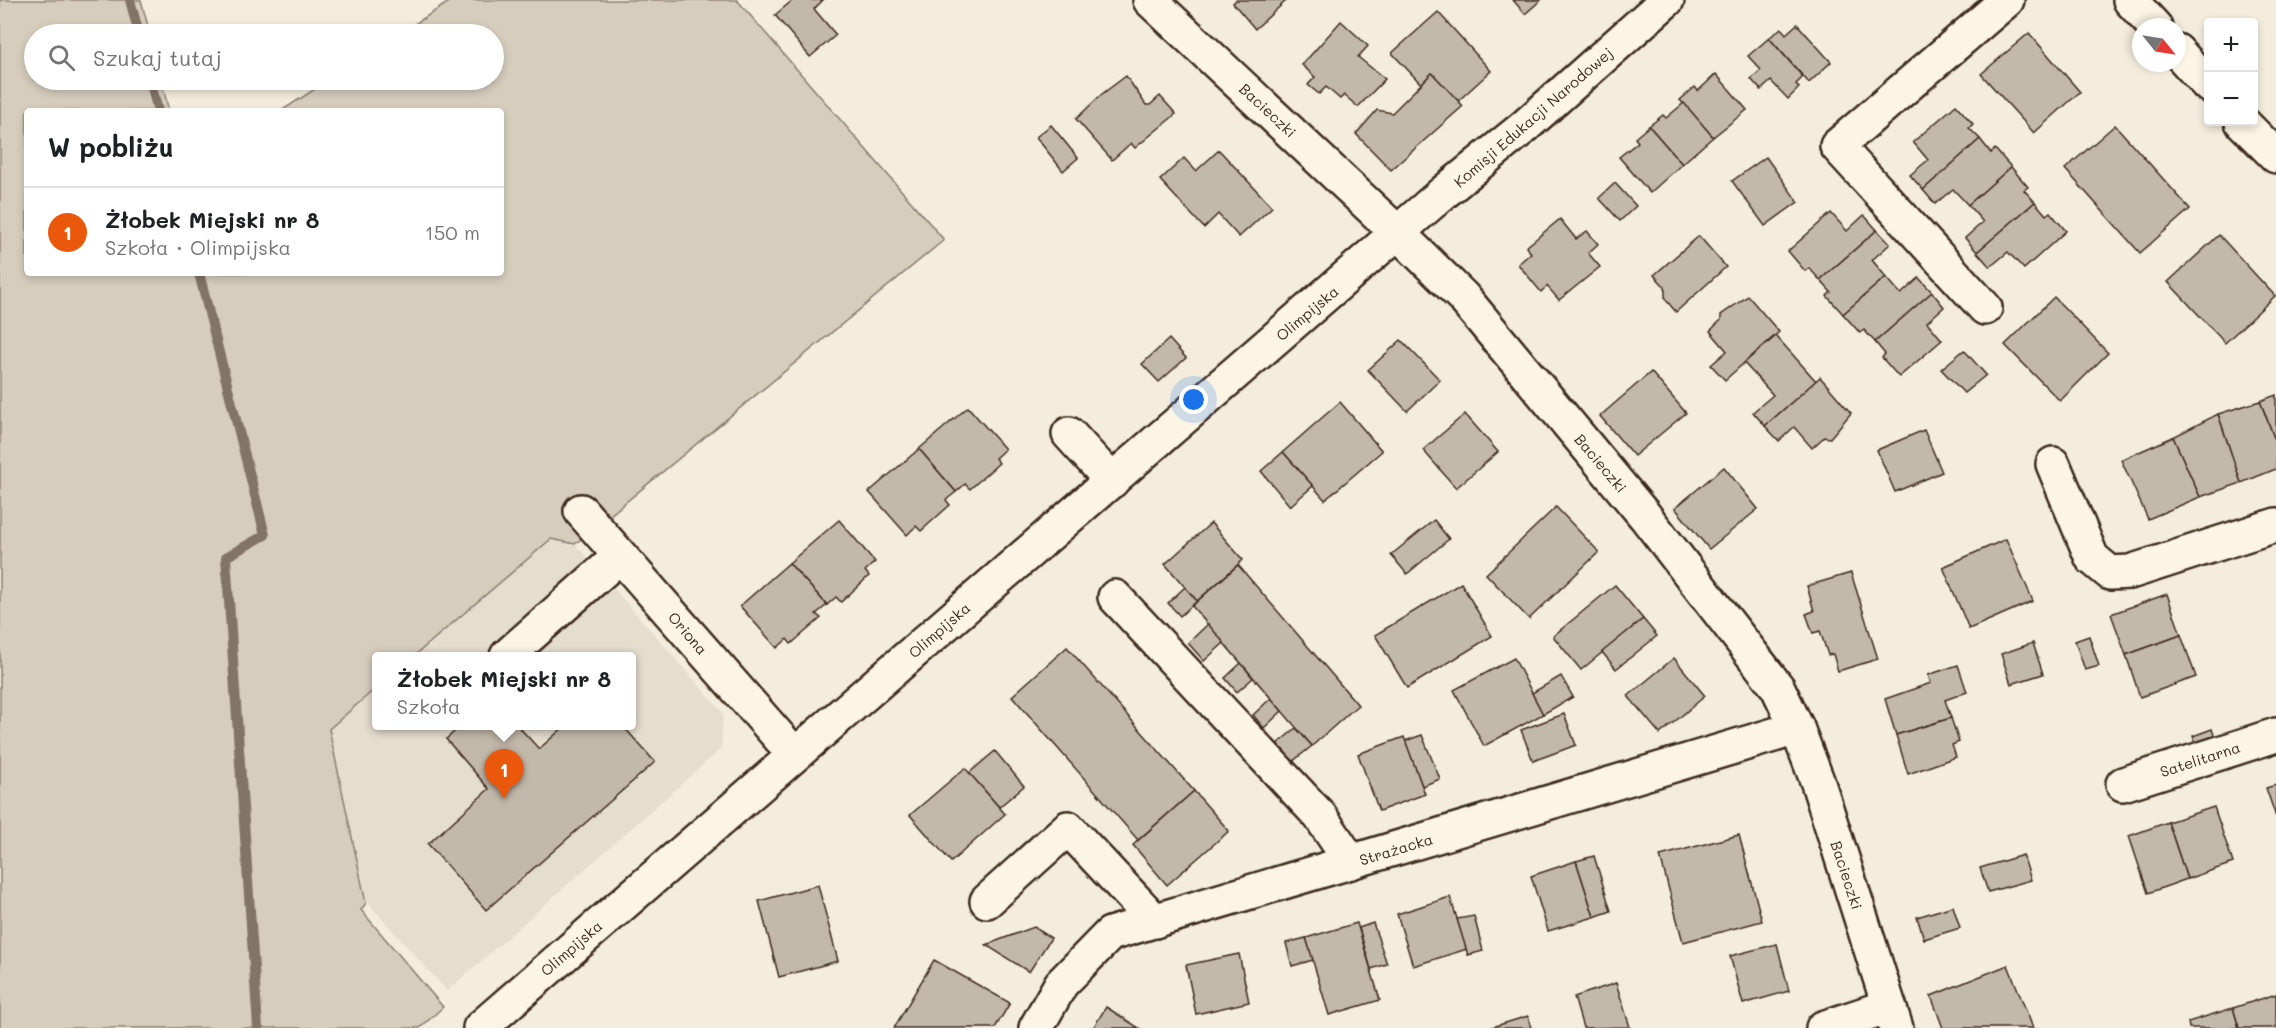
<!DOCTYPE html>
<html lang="pl">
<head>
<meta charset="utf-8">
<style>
	body { margin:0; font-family:Mali,sans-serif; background:#f2f2f2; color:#202124 }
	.controls { position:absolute; right:18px; top:18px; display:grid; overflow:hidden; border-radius:6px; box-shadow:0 3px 9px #0003 }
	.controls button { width:54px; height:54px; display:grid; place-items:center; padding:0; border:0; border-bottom:2px solid #e0e0e0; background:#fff; color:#202124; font:30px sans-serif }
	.compass { position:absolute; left:2132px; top:18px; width:54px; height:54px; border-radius:50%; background:#fff; box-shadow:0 3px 9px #0003; rotate:120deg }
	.you { position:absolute; left:1194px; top:400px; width:21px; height:21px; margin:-15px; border:4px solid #fff; border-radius:50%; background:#1a73e8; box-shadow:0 0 0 9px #1a73e833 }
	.badge { display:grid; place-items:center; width:39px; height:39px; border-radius:50%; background:#ea580c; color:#fff; font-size:20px; font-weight:700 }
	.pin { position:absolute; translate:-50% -50px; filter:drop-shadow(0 2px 3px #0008) }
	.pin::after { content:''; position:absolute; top:32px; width:21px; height:18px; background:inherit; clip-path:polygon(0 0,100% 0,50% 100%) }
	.popup { position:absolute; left:372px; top:652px; width:264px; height:78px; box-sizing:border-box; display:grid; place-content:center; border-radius:6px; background:#fff; filter:drop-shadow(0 2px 4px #0005); font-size:20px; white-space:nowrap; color:#757577 }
	.popup b { font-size:22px; color:#202124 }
	.popup::after { content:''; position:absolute; left:50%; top:100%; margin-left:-12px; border:12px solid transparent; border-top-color:#fff }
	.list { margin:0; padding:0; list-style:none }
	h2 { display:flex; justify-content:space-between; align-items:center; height:78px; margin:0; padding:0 24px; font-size:26px }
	h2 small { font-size:20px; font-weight:400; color:#757577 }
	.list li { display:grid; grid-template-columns:39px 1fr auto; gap:18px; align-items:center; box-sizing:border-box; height:90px; padding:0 24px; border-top:2px solid #e0e0e0 }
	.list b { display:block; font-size:22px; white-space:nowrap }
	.list p { margin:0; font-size:20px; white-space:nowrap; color:#757577 }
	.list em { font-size:20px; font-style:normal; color:#757577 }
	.icon { flex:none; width:33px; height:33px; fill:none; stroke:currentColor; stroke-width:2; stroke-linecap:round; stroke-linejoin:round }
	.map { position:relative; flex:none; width:2276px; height:1028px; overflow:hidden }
	.search { position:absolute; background:#fff; box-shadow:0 3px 9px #0003; left:24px; top:24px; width:480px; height:66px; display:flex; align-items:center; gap:15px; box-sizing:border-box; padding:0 21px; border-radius:33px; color:#757577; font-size:22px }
	.panel { position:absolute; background:#fff; box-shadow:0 3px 9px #0003; left:24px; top:108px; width:480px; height:168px; border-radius:6px }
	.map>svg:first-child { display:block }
	.built { fill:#e5ddce }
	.green { fill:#d6cdbd; stroke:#887c6e; stroke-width:1.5 }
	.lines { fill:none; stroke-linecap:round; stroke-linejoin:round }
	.stream { stroke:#817466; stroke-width:10 }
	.building { fill:#c3b9aa; stroke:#3b2a1e; stroke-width:1.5 }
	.minor-casing { stroke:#3b2a1e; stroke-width:38 }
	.minor { stroke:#fcf5e5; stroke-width:33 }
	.labels { text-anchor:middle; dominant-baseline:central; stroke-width:6; stroke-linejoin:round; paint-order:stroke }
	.street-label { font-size:15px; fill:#3b2a1e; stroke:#fcf5e5 }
</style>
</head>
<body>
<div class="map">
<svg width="2276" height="1028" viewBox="0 0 2276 1028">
	<rect width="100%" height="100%" fill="#f4eddd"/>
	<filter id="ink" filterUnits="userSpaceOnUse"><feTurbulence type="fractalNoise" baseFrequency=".0167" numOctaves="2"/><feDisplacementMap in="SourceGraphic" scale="12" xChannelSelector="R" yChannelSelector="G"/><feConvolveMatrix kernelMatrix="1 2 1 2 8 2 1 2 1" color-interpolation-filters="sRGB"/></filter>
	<g filter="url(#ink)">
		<path class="built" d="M551 538 575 544 723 713 721 749 447 991 367 902 329 729 376 688V726H632V656H414Z"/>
		<path class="green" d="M0 0H141L150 34H34V80H161L169 111H27V273H501V111H281L329 80H494V34H399L452 0H737L944 240 575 544 551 539 414 656H376V688L329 729 366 903 361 910 443 1007 420 1028H0Z"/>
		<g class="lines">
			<g class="stream">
				<path d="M130 0 139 34"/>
				<path d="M150 80 158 111"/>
				<path d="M199 273 265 535 226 557 258 1028"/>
			</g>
		</g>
		<g class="building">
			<path d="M793 0H823L814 9 836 35 810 57 775 15Z"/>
			<path d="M1236 0H1287L1255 29 1233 3Z"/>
			<path d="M1513 0H1541L1525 14Z"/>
			<path d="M1438 12 1491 71 1458 101 1432 73 1421 84 1392 53Z"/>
			<path d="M1341 21 1368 46 1358 57 1385 79 1358 107 1344 95 1340 99 1326 87 1319 94 1308 85 1315 77 1302 65Z"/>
			<path d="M1797 24 1831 62 1809 83 1769 38 1781 28 1786 34Z"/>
			<path d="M2029 33 2080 92 2034 133 1981 74Z"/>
			<path d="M1769 38 1803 77 1796 84 1799 88 1788 99 1771 81 1761 90 1751 79 1761 70 1748 56Z"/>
			<path d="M1432 73 1463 106 1391 170 1356 134 1377 110 1392 113Z"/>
			<path d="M1716 74 1747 110 1713 137 1680 100 1695 87 1698 91Z"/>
			<path d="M1126 76 1146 105H1150L1160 96 1176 114 1135 148 1131 143 1112 160 1076 119 1102 94Z"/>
			<path d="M1684 103 1713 137 1682 164 1649 126 1663 115 1666 118Z"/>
			<path d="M1956 105 1973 124 1969 128 1980 139 1923 190 1910 175 1928 160 1913 142Z"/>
			<path d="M1051 125 1078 158 1063 171 1036 137Z"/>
			<path d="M2115 125 2190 209 2140 253 2065 169Z"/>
			<path d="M1649 126 1682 164 1650 193 1619 157 1638 142 1635 138Z"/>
			<path d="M1980 139 1991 153 1995 149 2011 167 1968 205 1953 189 1935 204 1923 190Z"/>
			<path d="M1219 150 1272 207 1239 237 1218 214 1204 228 1160 180 1184 158 1196 171Z"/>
			<path d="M1766 157 1798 202 1765 226 1732 181Z"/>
			<path d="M2011 167 2028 187 2024 190 2035 202 1977 252 1965 238 1983 222 1968 205Z"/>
			<path d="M1615 183 1636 206 1620 221 1599 198Z"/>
			<path d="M2035 202 2046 215 2050 212 2066 231 2024 269 2008 252 1990 267 1977 252Z"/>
			<path d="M1831 213 1847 231 1864 215 1877 230 1820 280 1809 268 1805 271 1788 251Z"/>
			<path d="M1560 219 1576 239 1587 231 1598 244 1588 253 1600 267 1559 300 1547 286 1541 292 1518 264 1531 253 1526 247Z"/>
			<path d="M1877 230 1890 244 1872 260 1886 277 1843 314 1827 296 1831 292 1820 280Z"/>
			<path d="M2219 235 2275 296 2225 343 2168 282Z"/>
			<path d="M1699 236 1726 267 1676 312 1665 299V287L1654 275Z"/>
			<path d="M1886 277 1901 294 1919 278 1932 292 1875 342 1864 330 1860 333 1843 314Z"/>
			<path d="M1932 292 1944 307 1927 322 1942 340 1899 377 1882 358 1885 354 1875 342Z"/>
			<path d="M1748 296 1779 332 1725 380 1711 365 1727 351 1710 331 1721 320V315Z"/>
			<path d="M2054 297 2108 353 2060 401 2005 345Z"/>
			<path d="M1776 336 1816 381 1765 426 1753 412 1773 395 1744 363Z"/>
			<path d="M1169 339 1186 358 1159 382 1142 364Z"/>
			<path d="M1401 340 1440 380 1407 411 1368 370Z"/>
			<path d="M1964 350 1986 375 1964 393 1941 369Z"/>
			<path d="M1651 372 1686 413 1634 456 1600 416Z"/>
			<path d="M1820 377 1851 413 1830 438 1824 437 1812 448 1794 427 1779 441 1765 426Z"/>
			<path d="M2276 395V443L2260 401Z"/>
			<path d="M2260 401 2276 443V469L2241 483 2218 414Z"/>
			<path d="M1340 402 1382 451 1325 500 1283 452Z"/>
			<path d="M968 407 1005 449 995 458 999 463 970 489 965 484 956 492 919 449Z"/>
			<path d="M1465 414 1498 452 1456 488 1423 450Z"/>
			<path d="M2218 414 2241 483 2200 497 2173 437Z"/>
			<path d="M1924 430 1942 472 1895 492 1877 450Z"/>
			<path d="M2173 437 2200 497 2148 519 2121 460Z"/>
			<path d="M919 449 956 492 946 500 950 505 921 531 916 526 907 535 869 492Z"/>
			<path d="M1283 452 1313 486 1290 506 1261 471Z"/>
			<path d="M1724 467 1758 509 1709 549 1675 508Z"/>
			<path d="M1556 507 1599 552 1529 619 1486 574Z"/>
			<path d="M839 520 875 562 865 571 869 576 841 602 836 597 827 605 789 563Z"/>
			<path d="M1434 520 1449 539 1407 574 1391 555Z"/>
			<path d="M1211 523 1243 560 1197 601 1165 564Z"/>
			<path d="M2006 539 2033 601 1969 629 1943 567Z"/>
			<path d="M789 563 827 605 816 614 821 618 791 644 787 639 777 648 740 606Z"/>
			<path d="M1238 565 1358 705 1312 746 1192 606Z"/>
			<path d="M1851 573 1878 659 1838 671 1833 654 1828 655 1820 631 1813 633 1806 614 1814 611 1807 586Z"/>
			<path d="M1461 583 1492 636 1407 688 1375 635Z"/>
			<path d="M1615 585 1643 619 1581 670 1553 636Z"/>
			<path d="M1185 587 1197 601 1180 616 1168 603Z"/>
			<path d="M2167 594 2181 635 2126 655 2111 614Z"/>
			<path d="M1643 619 1657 636 1616 669 1602 652Z"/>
			<path d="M1208 624 1224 643 1204 661 1188 643Z"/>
			<path d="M2181 635 2196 677 2140 697 2126 655Z"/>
			<path d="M2089 636 2099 666 2085 670 2075 641Z"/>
			<path d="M2033 643 2043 674 2011 684 2001 654Z"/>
			<path d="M1067 647 1194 791 1138 840 1012 696Z"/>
			<path d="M1514 658 1543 714 1484 746 1454 690Z"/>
			<path d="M1674 658 1705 696 1660 734 1628 696Z"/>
			<path d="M1241 663 1253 678 1237 692 1225 678Z"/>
			<path d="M1958 665 1967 692 1945 700 1951 718 1896 735 1885 699 1931 683 1928 675Z"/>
			<path d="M1561 676 1573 697 1543 714 1532 693Z"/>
			<path d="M1271 698 1282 711 1264 728 1253 715Z"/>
			<path d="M1564 714 1576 745 1533 761 1521 730Z"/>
			<path d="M1951 718 1959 742 1952 745 1956 757 1908 774 1896 735Z"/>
			<path d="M461 726H518L539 749 565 726H623L655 762 486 910 428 844 489 789 446 739Z"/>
			<path d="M1296 728 1312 746 1292 762 1276 745Z"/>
			<path d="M2212 729 2218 746 2199 752 2193 736Z"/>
			<path d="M1422 735 1440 779 1422 786 1405 741Z"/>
			<path d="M1404 737 1425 794 1379 811 1358 754Z"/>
			<path d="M995 751 1024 786 999 807 969 773Z"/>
			<path d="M965 768 1005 814 951 862 910 815Z"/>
			<path d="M2276 785V817L2266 788Z"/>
			<path d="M1194 791 1229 831 1167 885 1133 845Z"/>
			<path d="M2214 807 2233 863 2187 879 2168 822Z"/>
			<path d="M2168 822 2187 879 2148 893 2129 836Z"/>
			<path d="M1739 835 1762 921 1683 942 1660 856Z"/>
			<path d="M2023 855 2031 880 1988 892 1980 868Z"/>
			<path d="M1594 856 1611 911 1594 917 1576 861Z"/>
			<path d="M1576 861 1594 917 1548 931 1531 876Z"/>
			<path d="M818 885 838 961 779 977 759 901Z"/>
			<path d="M1450 897 1467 949 1413 966 1397 914Z"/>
			<path d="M1953 906 1960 928 1924 939 1917 917Z"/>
			<path d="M1474 916 1483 951 1468 955 1457 919Z"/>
			<path d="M1357 923 1380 1000 1329 1015 1306 938Z"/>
			<path d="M1373 923 1387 964 1371 969 1359 928Z"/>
			<path d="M1034 927 1051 938 1029 972 986 945Z"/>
			<path d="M1306 938 1313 960 1292 966 1286 943Z"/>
			<path d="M1777 944 1789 991 1743 1004 1730 956Z"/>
			<path d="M1239 954 1249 1002 1196 1014 1186 965Z"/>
			<path d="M934 960 1010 1003 995 1028H894Z"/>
			<path d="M2008 965 2033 1028H1943L1931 996Z"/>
			<path d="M1616 983 1630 1027 1583 1028 1574 997Z"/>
			<path d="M2276 994V1028H2239L2233 1008Z"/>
			<path d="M1106 1007 1139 1028H1093Z"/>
			<path d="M2233 1008 2239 1028H2189L2188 1022Z"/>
			<path d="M1528 1016 1531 1028H1489Z"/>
		</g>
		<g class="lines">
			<defs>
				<g id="minor">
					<path d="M1150 0 1399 234 1463 297 1645 516 1778 688 1797 728 1818 783 1896 1028"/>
					<path d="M2130 0 2155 27"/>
					<path d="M2177 51 2208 85"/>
					<path d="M2242 122 2276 156"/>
					<path d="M1985 308 1837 146 2007 0"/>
					<path d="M1069 434 1112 481"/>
					<path d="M2053 464 2092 558 2110 573 2130 572 2276 525"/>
					<path d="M581 511 794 754"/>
					<path d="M1115 597 1320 816 1351 862"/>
					<path d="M507 656 620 556"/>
					<path d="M2123 784 2276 735"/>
					<path d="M987 901 1068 828 1155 921"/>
					<path d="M480 1028 1443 193 1524 127 1667 0"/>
					<path d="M1036 1028 1061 984 1110 934 1797 728"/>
					<path d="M1823 1028 1889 1006"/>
				</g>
			</defs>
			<use href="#minor" class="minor-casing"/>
			<use href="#minor" class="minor"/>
		</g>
	</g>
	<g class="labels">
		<g class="street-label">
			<text transform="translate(1268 110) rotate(43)">Bacieczki</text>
			<text transform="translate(1533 117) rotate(-41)">Komisji Edukacji Narodowej</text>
			<text transform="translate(1307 313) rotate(-40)">Olimpijska</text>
			<text transform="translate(1601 463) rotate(50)">Bacieczki</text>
			<text transform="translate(939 630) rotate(-41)">Olimpijska</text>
			<text transform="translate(688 633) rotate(49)">Oriona</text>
			<text transform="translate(2200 759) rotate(-18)">Satelitarna</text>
			<text transform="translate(1396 849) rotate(-17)">Strażacka</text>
			<text transform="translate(1847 875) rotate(72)">Bacieczki</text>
			<text transform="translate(571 948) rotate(-41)">Olimpijska</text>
		</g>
	</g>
</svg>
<div class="controls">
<button>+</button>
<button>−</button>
</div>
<svg class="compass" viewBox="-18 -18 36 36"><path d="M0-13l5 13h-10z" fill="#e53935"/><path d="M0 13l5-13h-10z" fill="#757577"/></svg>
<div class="you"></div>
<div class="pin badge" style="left:504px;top:799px">1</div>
<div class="popup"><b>Żłobek Miejski nr 8</b>Szkoła</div>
<div class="search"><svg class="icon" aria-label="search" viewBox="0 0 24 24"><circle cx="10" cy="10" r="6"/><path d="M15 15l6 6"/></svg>Szukaj tutaj</div>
<section class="panel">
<h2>W pobliżu<small></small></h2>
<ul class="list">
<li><span class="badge">1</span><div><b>Żłobek Miejski nr 8</b><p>Szkoła · Olimpijska</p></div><em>150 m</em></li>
</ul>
</section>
</div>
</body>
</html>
